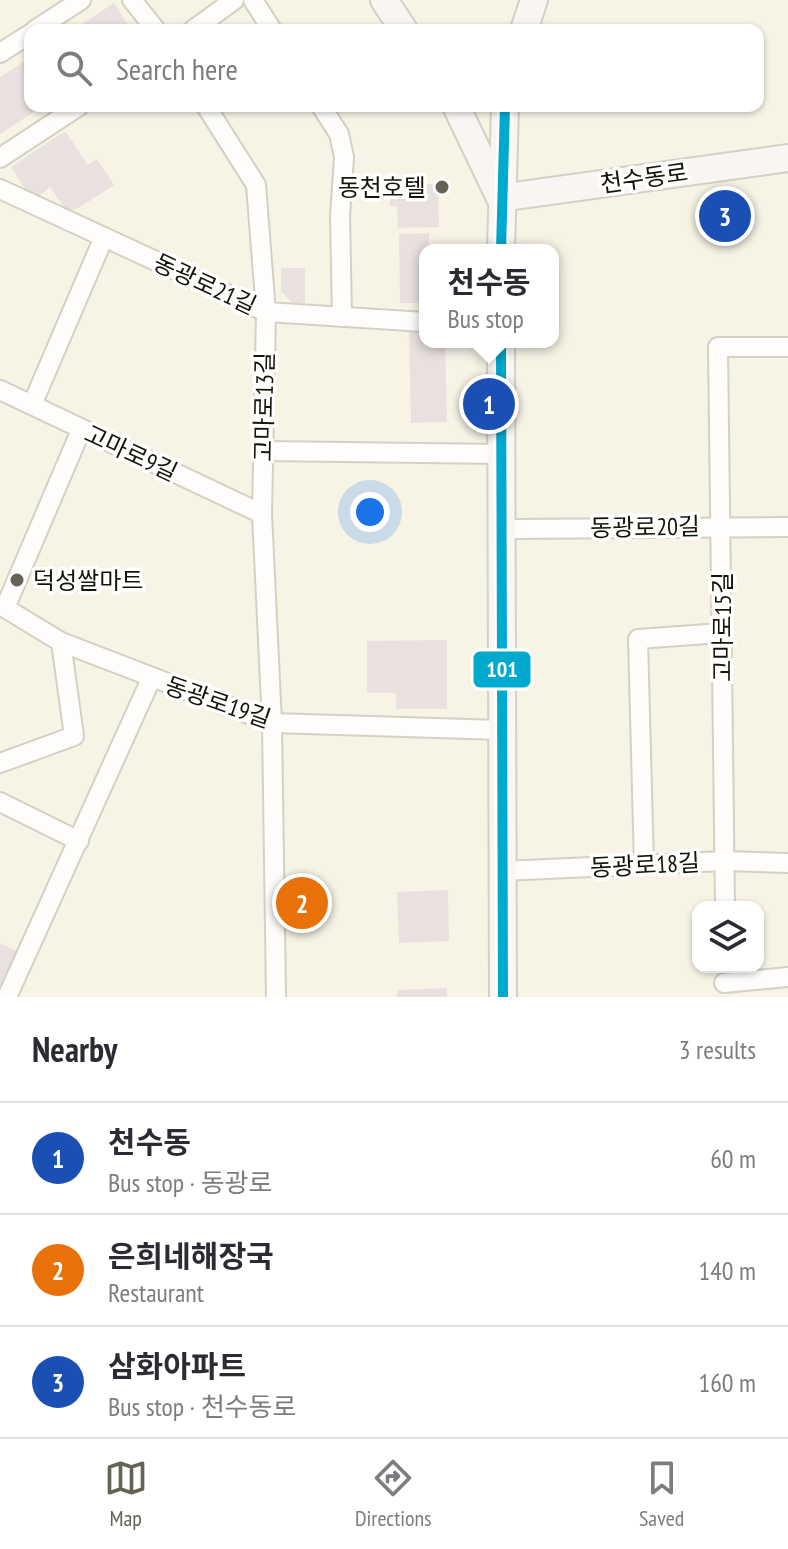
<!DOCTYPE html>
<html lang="en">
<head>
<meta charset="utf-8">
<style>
	body { margin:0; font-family:"PT Sans Narrow","Noto Sans KR",sans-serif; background:#f7f7f7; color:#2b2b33 }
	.controls { position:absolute; right:24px; bottom:24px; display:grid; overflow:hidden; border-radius:16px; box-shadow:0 2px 6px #0004 }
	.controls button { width:72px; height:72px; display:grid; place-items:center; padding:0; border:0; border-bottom:2px solid #e1e1e2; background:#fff; color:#2b2b33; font:40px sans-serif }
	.you { position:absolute; left:370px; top:512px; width:28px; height:28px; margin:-20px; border:6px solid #fff; border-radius:50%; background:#1a73e8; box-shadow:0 0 0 12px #1a73e833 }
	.badge { display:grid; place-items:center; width:52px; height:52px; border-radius:50%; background:#656256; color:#fff; font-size:26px; font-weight:700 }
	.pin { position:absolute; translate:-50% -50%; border:4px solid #fff; box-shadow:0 2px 8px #0006 }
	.popup { position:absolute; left:419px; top:244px; width:140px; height:104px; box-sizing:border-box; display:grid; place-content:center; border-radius:16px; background:#fff; filter:drop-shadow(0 2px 6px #0005); font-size:26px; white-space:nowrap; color:#7c7c81 }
	.popup b { font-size:30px; color:#2b2b33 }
	.popup::after { content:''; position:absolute; left:50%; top:100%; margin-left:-16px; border:16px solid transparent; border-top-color:#fff }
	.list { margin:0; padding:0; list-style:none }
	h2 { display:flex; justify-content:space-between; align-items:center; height:104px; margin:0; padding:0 32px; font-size:34px }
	h2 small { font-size:26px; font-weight:400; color:#7c7c81 }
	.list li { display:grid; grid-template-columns:52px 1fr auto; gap:24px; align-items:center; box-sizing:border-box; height:112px; padding:0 32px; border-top:2px solid #e1e1e2 }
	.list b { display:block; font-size:30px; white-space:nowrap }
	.list p { margin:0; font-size:26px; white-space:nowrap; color:#7c7c81 }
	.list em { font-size:26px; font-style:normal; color:#7c7c81 }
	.icon { flex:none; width:44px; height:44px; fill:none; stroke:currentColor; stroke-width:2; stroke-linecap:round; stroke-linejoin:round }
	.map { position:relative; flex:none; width:788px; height:997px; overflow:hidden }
	.search { position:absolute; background:#fff; box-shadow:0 2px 6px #0004; left:24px; right:24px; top:24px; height:88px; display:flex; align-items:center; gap:20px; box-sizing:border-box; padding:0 28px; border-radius:16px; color:#7c7c81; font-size:30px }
	.sheet { height:440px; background:#fff }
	nav { display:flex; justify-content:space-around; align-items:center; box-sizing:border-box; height:112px; border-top:2px solid #e1e1e2; background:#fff; font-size:22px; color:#7c7c81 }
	nav a { display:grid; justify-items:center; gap:4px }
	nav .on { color:#656256 }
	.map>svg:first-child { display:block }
	.building { fill:#e8e1df }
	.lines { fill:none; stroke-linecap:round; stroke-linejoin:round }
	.minor-casing { stroke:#d3d1c4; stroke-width:22 }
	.secondary-casing { stroke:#d3d1c4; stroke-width:30 }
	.minor { stroke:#fefdfb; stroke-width:18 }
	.secondary { stroke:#f8f5f3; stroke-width:26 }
	.bus-1-casing { stroke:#fff; stroke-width:16 }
	.bus-1 { stroke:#00a9ce; stroke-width:10 }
	.poi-dot { fill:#656256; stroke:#fff; stroke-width:3 }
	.labels { text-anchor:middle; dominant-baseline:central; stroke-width:7; stroke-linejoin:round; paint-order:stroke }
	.street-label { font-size:24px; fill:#161409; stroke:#fff }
	.poi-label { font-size:24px; fill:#161409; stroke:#fff; text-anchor:end }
	.line-badge { stroke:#fff; stroke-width:3 }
	.badge-label { font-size:22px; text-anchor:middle; font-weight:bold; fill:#fff }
</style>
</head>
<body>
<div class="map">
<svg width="788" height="997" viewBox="0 0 788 997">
	<rect width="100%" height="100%" fill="#f7f4e6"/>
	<g class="building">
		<path d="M114 3 131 30H73Z"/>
		<path d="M30 58V106H43L0 134V77Z"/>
		<path d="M65 131 88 165 97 159 114 185 77 209 66 210 50 187 39 196 27 192 11 167Z"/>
		<path d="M438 184 439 227 398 228 397 206H390V185Z"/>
		<path d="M429 233V250H425V303H400L399 234Z"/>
		<path d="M281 268H305V303H292L281 291Z"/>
		<path d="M425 327V342H445L447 422 411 423 409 328Z"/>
		<path d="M447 640V709H396V693H367V641Z"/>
		<path d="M448 890 449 941 399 943 397 892Z"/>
		<path d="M0 943 17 951 0 985Z"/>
		<path d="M447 988V997H397V990Z"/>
	</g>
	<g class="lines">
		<defs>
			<g id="minor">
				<path d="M132 0 156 30"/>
				<path d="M253 0 272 30"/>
				<path d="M35 30 81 0"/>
				<path d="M193 30 234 0"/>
				<path d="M0 53 30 34"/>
				<path d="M206 106 256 185 266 312 262 514 272 723 276 997"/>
				<path d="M321 106 339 134 344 157 340 216 342 317"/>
				<path d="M0 158 79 106"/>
				<path d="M0 189 266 312 425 322"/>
				<path d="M0 390 262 514"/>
				<path d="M32 405 104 237"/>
				<path d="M264 451 501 454"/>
				<path d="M501 529 788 527"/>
				<path d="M0 605 61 642 272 723 502 730"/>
				<path d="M5 608 81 430"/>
				<path d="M0 763 74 736 61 642"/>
				<path d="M0 802 79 841"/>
				<path d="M644 865 638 639 721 633"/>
				<path d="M503 871 725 861 788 863"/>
				<path d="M725 907 718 347H788"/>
				<path d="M724 983 788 977"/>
				<path d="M7 997 151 679"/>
			</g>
			<g id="secondary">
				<path d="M384 0 404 30"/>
				<path d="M524 30 534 0"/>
				<path d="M456 106 500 198 788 158"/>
				<path d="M501 250 505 106"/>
				<path d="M501 342 503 997"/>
			</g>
		</defs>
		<use href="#minor" class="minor-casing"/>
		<use href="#secondary" class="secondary-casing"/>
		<use href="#minor" class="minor"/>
		<use href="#secondary" class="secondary"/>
		<defs>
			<g id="bus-1">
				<path d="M501 250 505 106"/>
				<path d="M501 342 503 997"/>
			</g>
		</defs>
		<use href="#bus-1" class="bus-1-casing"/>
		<use href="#bus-1" class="bus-1"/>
	</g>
	<g class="poi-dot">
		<circle cx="442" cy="187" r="8"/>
		<circle cx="17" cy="580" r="8"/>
	</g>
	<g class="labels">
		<g class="street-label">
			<text transform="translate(644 178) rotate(-8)">천수동로</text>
			<text transform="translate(205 284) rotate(25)">동광로21길</text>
			<text transform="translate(264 407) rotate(-89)">고마로13길</text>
			<text transform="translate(131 453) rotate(25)">고마로9길</text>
			<text transform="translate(645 527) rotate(-1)">동광로20길</text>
			<text transform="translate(722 627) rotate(-90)">고마로15길</text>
			<text transform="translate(218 702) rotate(19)">동광로19길</text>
			<text transform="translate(645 865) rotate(-3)">동광로18길</text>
		</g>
		<g class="poi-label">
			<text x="426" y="187">동천호텔</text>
			<text x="33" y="580" text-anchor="start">덕성쌀마트</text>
		</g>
	</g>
	<rect class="line-badge" x="472" y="650" width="60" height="39" rx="8" fill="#00a9ce"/>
	<g class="badge-label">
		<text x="502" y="677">101</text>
	</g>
</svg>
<div class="controls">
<button><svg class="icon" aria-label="layers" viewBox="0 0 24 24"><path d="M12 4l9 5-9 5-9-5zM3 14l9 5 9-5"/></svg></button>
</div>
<div class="you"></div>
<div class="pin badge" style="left:489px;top:404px;background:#1a4fb4">1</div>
<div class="popup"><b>천수동</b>Bus stop</div>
<div class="pin badge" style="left:302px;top:903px;background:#e8710a">2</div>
<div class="pin badge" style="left:725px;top:216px;background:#1a4fb4">3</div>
<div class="search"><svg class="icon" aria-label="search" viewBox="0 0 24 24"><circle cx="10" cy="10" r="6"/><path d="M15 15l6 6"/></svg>Search here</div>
</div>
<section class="sheet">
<h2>Nearby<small>3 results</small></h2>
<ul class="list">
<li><span class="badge" style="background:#1a4fb4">1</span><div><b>천수동</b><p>Bus stop · 동광로</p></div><em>60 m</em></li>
<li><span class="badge" style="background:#e8710a">2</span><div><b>은희네해장국</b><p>Restaurant</p></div><em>140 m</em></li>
<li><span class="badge" style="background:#1a4fb4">3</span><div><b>삼화아파트</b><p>Bus stop · 천수동로</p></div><em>160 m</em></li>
</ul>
</section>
<nav>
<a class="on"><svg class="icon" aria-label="map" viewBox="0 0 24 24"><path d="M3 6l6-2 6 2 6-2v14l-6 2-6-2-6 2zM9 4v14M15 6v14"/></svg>Map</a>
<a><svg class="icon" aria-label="directions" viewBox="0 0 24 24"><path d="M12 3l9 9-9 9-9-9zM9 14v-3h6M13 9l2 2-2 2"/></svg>Directions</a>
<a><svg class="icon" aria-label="saved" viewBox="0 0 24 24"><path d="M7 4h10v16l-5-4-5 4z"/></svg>Saved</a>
</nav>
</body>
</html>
